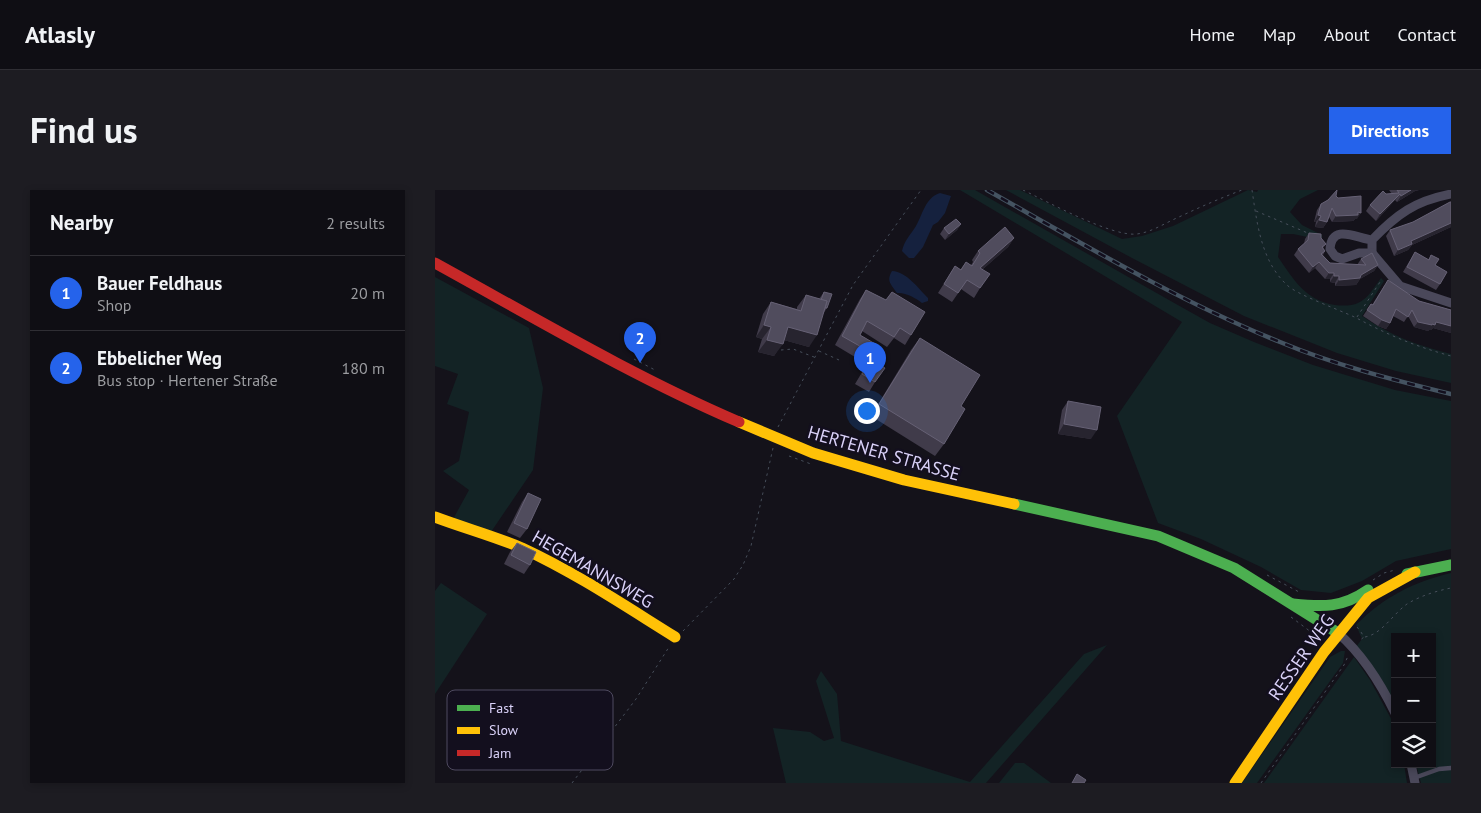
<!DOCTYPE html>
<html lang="en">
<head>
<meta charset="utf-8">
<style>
	body { margin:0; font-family:"PT Sans",sans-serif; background:#1d1c22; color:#f1f3f6 }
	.controls { position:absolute; right:15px; bottom:15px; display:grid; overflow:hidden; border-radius:0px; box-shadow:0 2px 8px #0003 }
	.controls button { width:45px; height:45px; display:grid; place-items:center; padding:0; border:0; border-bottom:1px solid #2f2e34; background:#0f0e14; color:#f1f3f6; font:25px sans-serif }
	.you { position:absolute; left:431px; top:220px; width:18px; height:18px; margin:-12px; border:4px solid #fff; border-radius:50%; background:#1a73e8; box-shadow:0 0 0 8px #1a73e833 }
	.badge { display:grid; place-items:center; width:32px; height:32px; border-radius:50%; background:#2563eb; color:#fff; font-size:16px; font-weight:700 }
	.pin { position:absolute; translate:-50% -41px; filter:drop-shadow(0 1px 2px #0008) }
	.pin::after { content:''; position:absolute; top:26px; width:18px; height:15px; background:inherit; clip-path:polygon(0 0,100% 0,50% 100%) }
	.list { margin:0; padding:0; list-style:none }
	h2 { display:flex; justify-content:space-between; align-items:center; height:65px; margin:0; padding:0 20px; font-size:21px }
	h2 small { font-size:16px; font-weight:400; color:#9b9ca0 }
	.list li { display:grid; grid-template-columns:32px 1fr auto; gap:15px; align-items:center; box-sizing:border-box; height:75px; padding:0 20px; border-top:1px solid #2f2e34 }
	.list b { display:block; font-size:19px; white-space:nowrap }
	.list p { margin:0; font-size:16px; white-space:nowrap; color:#9b9ca0 }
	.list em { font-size:16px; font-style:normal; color:#9b9ca0 }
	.icon { flex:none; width:28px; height:28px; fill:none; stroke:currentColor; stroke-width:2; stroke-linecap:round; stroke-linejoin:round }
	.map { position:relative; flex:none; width:1016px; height:593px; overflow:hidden; border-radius:0px }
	header { display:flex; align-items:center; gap:30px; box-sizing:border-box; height:70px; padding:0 25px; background:#0f0e14; border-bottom:1px solid #2f2e34 }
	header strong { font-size:24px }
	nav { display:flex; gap:28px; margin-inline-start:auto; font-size:18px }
	.intro { display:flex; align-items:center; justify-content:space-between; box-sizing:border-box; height:120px; padding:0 30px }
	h1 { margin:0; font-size:35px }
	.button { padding:12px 22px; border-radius:0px; background:#2563eb; color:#fff; font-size:18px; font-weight:700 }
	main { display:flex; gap:30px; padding:0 30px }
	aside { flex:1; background:#0f0e14; border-radius:0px; box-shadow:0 2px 8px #0003 }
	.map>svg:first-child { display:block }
	.green { fill:#132325 }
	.water { fill:#15213e }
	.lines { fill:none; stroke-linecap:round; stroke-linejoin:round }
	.path { stroke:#464e5a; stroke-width:1; stroke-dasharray:2.5 4; stroke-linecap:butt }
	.lane { stroke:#4a485a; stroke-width:4.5 }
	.street { stroke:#4a485a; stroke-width:9 }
	.fast { stroke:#4caf50; stroke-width:11 }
	.slow { stroke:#ffc107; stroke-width:11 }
	.jam { stroke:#c62828; stroke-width:11 }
	.rail-casing { stroke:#445361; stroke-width:4.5 }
	.rail { stroke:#130f1e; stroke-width:2.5; stroke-dasharray:8; stroke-linecap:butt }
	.wall { fill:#403b4a }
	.shaded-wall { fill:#27242f }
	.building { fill:#504c5d; stroke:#666175 }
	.labels { text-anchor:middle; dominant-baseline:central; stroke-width:5; stroke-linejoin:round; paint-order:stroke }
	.street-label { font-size:18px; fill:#dad2f9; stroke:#130f1e }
	.key { fill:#130f1e; stroke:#4f4a60; stroke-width:1 }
	.key-label { font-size:14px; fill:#dad2f9 }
</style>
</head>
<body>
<header>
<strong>Atlasly</strong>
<nav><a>Home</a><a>Map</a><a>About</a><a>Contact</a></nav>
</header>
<div class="intro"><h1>Find us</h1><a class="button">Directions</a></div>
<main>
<aside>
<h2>Nearby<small>2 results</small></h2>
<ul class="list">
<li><span class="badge">1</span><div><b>Bauer Feldhaus</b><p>Shop</p></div><em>20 m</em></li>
<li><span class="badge">2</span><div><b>Ebbelicher Weg</b><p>Bus stop · Hertener Straße</p></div><em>180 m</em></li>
</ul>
</aside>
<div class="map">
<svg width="1016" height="593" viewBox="0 0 1016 593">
	<rect width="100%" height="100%" fill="#14121a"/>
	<g class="green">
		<path d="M525 0H540L741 114 775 133 819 152 878 175 960 200 1016 211V359L961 371 927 391 896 403 866 400 826 377 766 349 723 333 682 226 747 132Z"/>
		<path d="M571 0H585L687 49 707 46 738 36 813 0 822 2 823 0H883L865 9 855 22 867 35 887 45V50L858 44H846L843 67C859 90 870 110 900 115 907 116 917 116 923 113 933 109 940 96 946 88L949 91 927 126C954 145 984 156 1016 164V193L961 181 902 163 809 126 697 68Z"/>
		<path d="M0 87 94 138 108 198 98 280 56 342 17 331 34 300 8 281 24 271 34 222 12 214 23 184 0 176Z"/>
		<path d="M1016 383V593H986L981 574H997V447H960V513L921 457 927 449 921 435C949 407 978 392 1016 383Z"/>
		<path d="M6 393 52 424 0 504V401Z"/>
		<path d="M672 455 551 593H351L338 538 375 542 389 551 399 548 381 491 386 481 402 504 406 551 535 592 649 464Z"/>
		<path d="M906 461H910L908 473 822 593H807L895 467Z"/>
		<path d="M919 467 935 490 960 536V574H969L972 593H829Z"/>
		<path d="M580 573H589L616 593H564Z"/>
	</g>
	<g class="water">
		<path d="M505 3 516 6 510 23 503 32 498 35 488 57 479 68H474L467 61C469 51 476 44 481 36 488 24 490 8 505 3Z"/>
		<path d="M457 81C472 82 483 98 493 108V111L487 113C481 108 470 102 462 103 456 94 451 91 457 81Z"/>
	</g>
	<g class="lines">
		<g class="path">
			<path d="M588 0C613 12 677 47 702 44 717 42 730 33 744 27 765 17 786 8 807 0"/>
			<path d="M817 0C822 33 826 71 852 95 861 104 897 117 910 123 921 127 930 133 941 138 965 150 990 159 1016 166"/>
			<path d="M821 21 875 44"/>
			<path d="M922 127 947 89"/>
			<path d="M346 160 358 159 379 167"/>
			<path d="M384 161 404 170"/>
			<path d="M199 169 220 180"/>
			<path d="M343 237 418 95 486 0"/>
			<path d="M354 266 376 274"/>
			<path d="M832 385 866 403"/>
			<path d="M938 390 949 383 960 380"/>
			<path d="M856 427 880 445 883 443"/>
			<path d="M922 437 926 442 929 447 924 451"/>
			<path d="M248 441 299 389 308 375 316 356 338 258"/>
			<path d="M930 447C947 444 958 424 972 414 985 406 1001 401 1016 398"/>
			<path d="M137 593 201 509 234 457"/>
			<path d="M826 593 909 475 913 466"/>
		</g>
		<path class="lane" d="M979 588 1004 579 1016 578"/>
		<g class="street">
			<path d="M937 50C921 48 897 33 895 59L900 66 907 69 924 63H937V50C962 24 980 11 1016 4"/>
			<path d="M937 63 965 96 1016 113"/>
			<path d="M903 443C928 465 946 494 960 523"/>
			<path d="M976 574 980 593"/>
		</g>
		<g class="fast">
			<path d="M579 314 723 346 799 378 903 443"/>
			<path d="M972 384 1016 375"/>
			<path d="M858 414C888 417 907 418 933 400"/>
		</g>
		<g class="slow">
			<path d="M304 232 378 263 469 290 579 314"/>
			<path d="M0 327C29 338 59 346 87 358 141 383 190 416 240 447"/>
			<path d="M800 593 889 462 933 408 980 382"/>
		</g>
		<path class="jam" d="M0 73C100 128 199 187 304 232"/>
		<defs>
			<path id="rail" d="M552 0C648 54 743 111 845 152 900 175 958 190 1016 204"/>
		</defs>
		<use href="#rail" class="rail-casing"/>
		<use href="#rail" class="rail"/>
	</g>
	<g class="wall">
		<path d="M954 0H984L980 1 962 12 960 10 941 31 931 21 935 15 951 4H957Z"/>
		<path d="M901 6 922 29H920L918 31 897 32 894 27 892 32 888 38 880 37 881 32H879L882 20 886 14Z"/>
		<path d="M1016 12V37L977 55 973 60 959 66 951 46 955 40 978 32Z"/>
		<path d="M526 34 522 40 510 50 505 44 509 38Z"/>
		<path d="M874 43 886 48 891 54 888 58 890 61 888 65 895 73 922 75 926 69 943 75 939 81 925 89 921 95 900 96V93L895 92V89H890L880 78 874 83 859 65 863 59 869 54 870 49Z"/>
		<path d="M579 48 573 57 548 79 545 98 539 108 526 99 517 112 503 103 520 76 525 80 531 72 536 75 538 72 537 70 543 61Z"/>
		<path d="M980 62 993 70 996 65 1005 94 1001 100 968 82Z"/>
		<path d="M949 96 984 111 1016 120V143L998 138 996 140H994L993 141 979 137 973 126 969 132 958 126 955 133 951 139 943 136 928 126 936 114 937 115Z"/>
		<path d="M431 100 451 110 457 102 476 145 470 155 459 148 452 157 427 141 425 145 440 158 445 170V175L440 192 434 202 420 194 429 179 427 178 430 173 400 155 425 109Z"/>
		<path d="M389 102 392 118 388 124 374 157 349 150 339 166 323 162 327 149 321 147 328 124 336 112 362 119V117L371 105 384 109Z"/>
		<path d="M485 148 526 216 509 254 500 266 436 226 476 160Z"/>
		<path d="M633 211 656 249 623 244 627 220Z"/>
		<path d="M93 303 92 339 85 348 72 342 87 312Z"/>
		<path d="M82 353 95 375 89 384 69 374 75 362Z"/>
	</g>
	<g class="shaded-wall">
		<path d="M976 0H984L980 1 962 12 966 6Z"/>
		<path d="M965 4 960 10 941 31 945 24Z"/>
		<path d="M923 22 926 23 922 29H920L918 31 897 32 901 26Z"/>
		<path d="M883 25 886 26 881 32H879Z"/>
		<path d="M884 30 892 32 888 38 880 37Z"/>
		<path d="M1016 33V37L977 55 973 60 959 66 963 60 976 51Z"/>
		<path d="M526 34 522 40 510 50 514 44Z"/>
		<path d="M579 48 573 57 539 87 545 78Z"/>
		<path d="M884 72 880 78 874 83 878 77Z"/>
		<path d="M943 75 939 81 925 89 921 95 900 96 904 90 926 85Z"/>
		<path d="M894 83H899L895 89H890Z"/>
		<path d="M899 86H904L900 93 895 92Z"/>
		<path d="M947 130 955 133 951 139 943 136Z"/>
		<path d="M983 132 997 134 1001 132 1016 136V143L998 138 996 140H994L993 141 979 137Z"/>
		<path d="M329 135 336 137 327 149 321 147Z"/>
		<path d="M353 137 382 145 374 157 345 149Z"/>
		<path d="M332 150 348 154 339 166 323 162Z"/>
		<path d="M629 234 662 240 656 249 623 244Z"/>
	</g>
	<g class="building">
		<path d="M902 0 901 6 903 8 926 6V23L923 22V25L901 26 897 18 892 32 884 30 886 26 883 25 886 14 893 10Z"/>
		<path d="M962 0H976L966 6 965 4 945 24 935 15 948 1 951 4 964 3Z"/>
		<path d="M1015 12H1016V33L976 51 977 54 963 60 955 40 978 32Z"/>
		<path d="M521 29 526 34 514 44 509 38Z"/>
		<path d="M570 37 579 48 545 78 555 84 545 98 532 90 523 103 509 94 520 76 526 80 531 72 537 76 545 63 543 61Z"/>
		<path d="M874 43 886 44V48L891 54 887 57 890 61 886 64 895 73 931 75 926 69 937 63 943 75 926 85 925 88 904 90V86H899V83H894L884 72 878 77 863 59 873 50Z"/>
		<path d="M980 62 994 70 996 65 1004 69 1000 75 1012 82 1005 94 972 77Z"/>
		<path d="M953 90 984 111 1016 120V136L1001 132 1000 135 997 134V135L983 132 977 120 973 127 961 119 955 133 947 130 932 120 936 114 938 115Z"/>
		<path d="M431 100 451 110 457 102 490 122 476 145 465 138 459 147 432 131 425 145 442 155 440 158 449 164 445 170 447 171 445 175 450 178 440 192 427 184 436 169 434 168 437 163 407 146Z"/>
		<path d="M389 102 397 104 392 118H390L392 111 386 110Z"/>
		<path d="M371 105 392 111 382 145 353 137 348 154 332 150 336 137 329 135 336 112 366 121Z"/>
		<path d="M485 148 545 185 526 216 530 219 509 254 444 214Z"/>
		<path d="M633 211 666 217 662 240 629 234Z"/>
		<path d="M93 303 106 309 92 339 79 333Z"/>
		<path d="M82 353 101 362 95 375 76 365Z"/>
		<path d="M642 584 651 590 649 593H637Z"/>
	</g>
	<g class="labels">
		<g class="street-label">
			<text transform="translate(449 263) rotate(16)">HERTENER STRASSE</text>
			<text transform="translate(158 379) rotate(30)">HEGEMANNSWEG</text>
			<text transform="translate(866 467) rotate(-55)">RESSER WEG</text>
		</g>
	</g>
	<rect x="12" y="500" width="166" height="80" rx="8" class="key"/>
	<rect x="22" y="515" width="23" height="6" fill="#4caf50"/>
	<rect x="22" y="537" width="23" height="7" fill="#ffc107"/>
	<rect x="22" y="560" width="23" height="6" fill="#c62828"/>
	<g class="key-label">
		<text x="54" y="523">Fast</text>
		<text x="54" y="545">Slow</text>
		<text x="54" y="568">Jam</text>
	</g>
</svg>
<div class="controls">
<button>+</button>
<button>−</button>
<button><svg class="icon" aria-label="layers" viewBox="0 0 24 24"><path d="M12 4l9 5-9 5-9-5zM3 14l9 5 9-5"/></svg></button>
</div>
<div class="you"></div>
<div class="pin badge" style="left:435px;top:193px">1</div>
<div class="pin badge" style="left:205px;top:173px">2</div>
</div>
</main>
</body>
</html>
